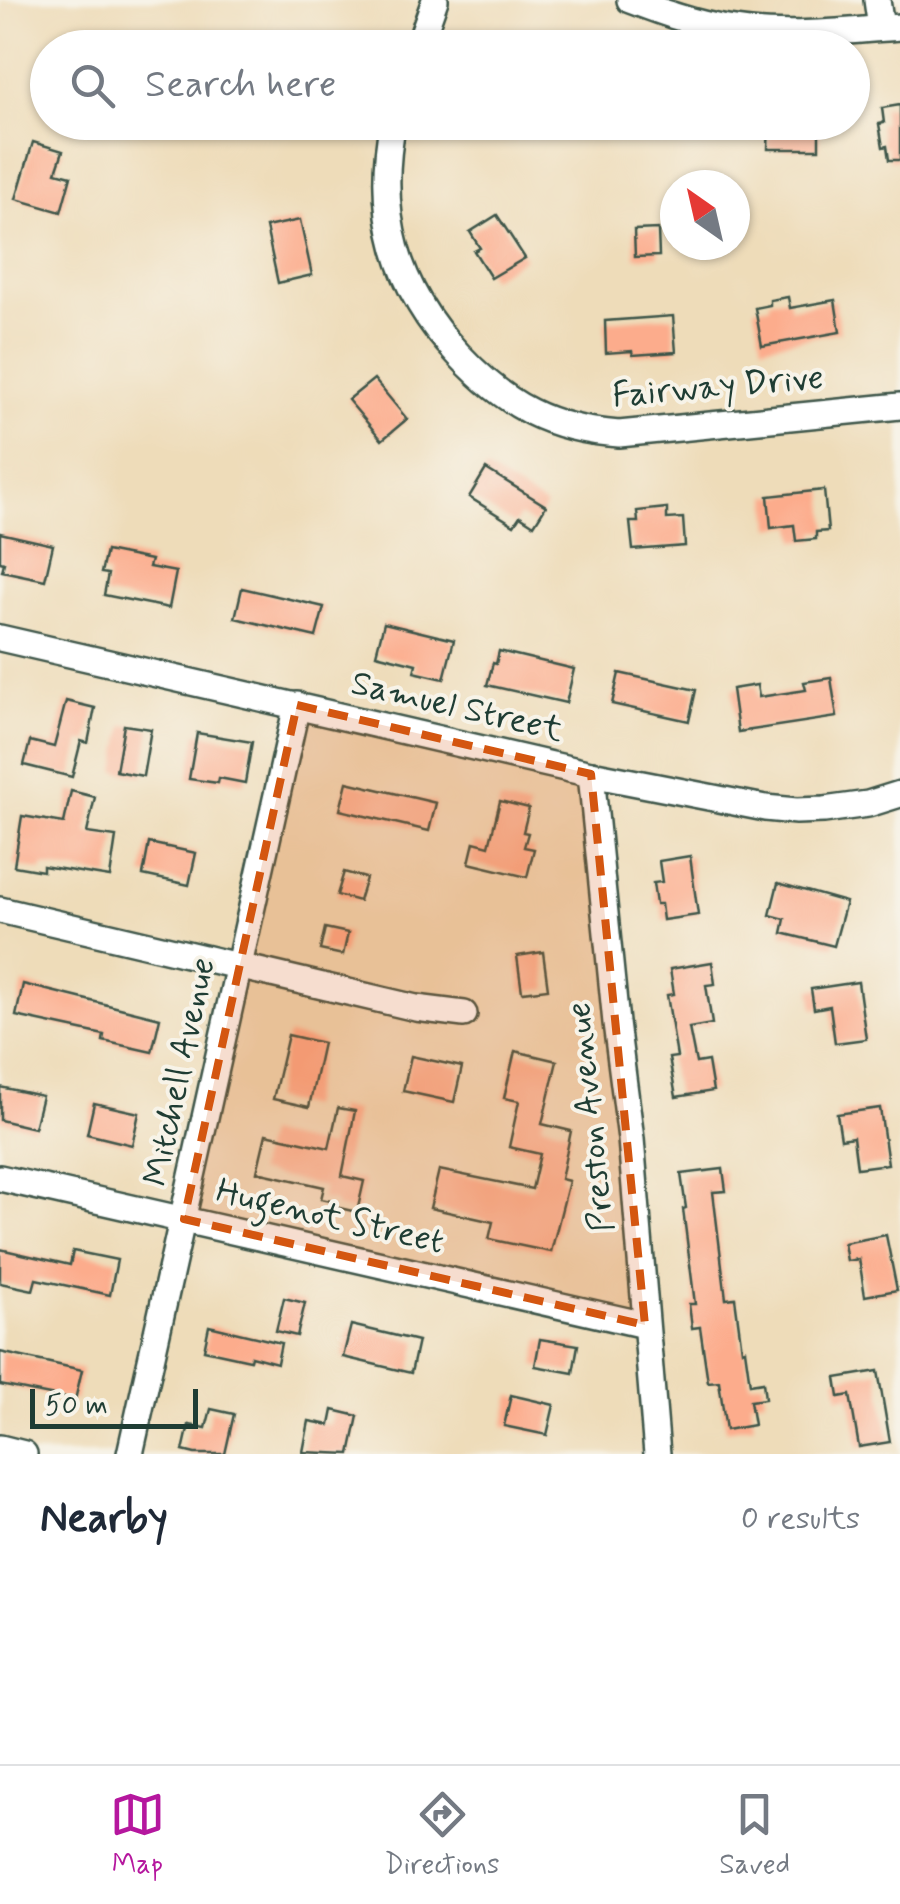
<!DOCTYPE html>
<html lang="en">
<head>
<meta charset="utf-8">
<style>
	body { margin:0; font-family:Mynerve,sans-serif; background:#f2f2f3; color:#1f2937 }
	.compass { position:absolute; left:660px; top:170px; width:90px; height:90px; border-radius:50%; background:#fff; box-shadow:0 2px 8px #0004; rotate:326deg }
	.scale { position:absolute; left:30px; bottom:25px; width:168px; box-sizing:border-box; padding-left:10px; border:5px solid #1f3d34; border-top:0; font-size:28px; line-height:35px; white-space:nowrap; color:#1f3d34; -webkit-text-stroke:8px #f7f3e8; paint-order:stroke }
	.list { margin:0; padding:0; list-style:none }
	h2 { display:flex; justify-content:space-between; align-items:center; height:130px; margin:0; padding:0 40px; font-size:42px }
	h2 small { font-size:32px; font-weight:400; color:#747a83 }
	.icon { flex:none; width:55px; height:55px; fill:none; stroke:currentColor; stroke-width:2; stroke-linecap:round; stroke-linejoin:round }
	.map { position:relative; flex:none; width:900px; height:1454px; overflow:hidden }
	.search { position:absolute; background:#fff; box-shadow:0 2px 8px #0004; left:30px; right:30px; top:30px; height:110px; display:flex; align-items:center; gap:25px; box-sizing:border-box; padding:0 35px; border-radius:55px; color:#747a83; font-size:38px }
	.sheet { height:310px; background:#fff }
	nav { display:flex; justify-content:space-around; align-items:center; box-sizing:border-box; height:140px; border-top:2px solid #e0e1e3; background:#fff; font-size:28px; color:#747a83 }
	nav a { display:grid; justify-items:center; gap:5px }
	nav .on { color:#b5179e }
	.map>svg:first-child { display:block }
	.building { fill:#fcac8c }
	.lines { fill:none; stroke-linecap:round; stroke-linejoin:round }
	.street-casing { stroke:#3e5548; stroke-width:30 }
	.street { stroke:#fff; stroke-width:25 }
	.marked { fill:#d45610; fill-opacity:0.2; stroke:#d45610; stroke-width:8; stroke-dasharray:20 12; stroke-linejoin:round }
	.labels { text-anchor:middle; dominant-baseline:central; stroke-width:8; stroke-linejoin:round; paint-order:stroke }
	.street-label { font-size:35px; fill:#1f3d34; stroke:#f7f3e8 }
</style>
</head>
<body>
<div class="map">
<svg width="900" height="1454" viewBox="0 0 900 1454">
	<rect width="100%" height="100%" fill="#f7f3e8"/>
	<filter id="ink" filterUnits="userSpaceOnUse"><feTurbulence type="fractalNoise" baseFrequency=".01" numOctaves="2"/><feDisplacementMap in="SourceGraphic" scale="20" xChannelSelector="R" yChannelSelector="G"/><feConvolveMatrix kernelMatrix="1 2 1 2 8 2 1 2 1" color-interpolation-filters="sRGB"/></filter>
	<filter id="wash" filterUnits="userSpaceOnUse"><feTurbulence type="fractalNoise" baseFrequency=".0048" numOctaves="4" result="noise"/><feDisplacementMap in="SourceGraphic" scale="40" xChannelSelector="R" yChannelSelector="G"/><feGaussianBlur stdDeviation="2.25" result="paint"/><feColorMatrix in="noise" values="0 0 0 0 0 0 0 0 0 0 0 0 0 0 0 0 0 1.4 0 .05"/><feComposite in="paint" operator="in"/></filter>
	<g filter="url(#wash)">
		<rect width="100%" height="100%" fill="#eedcb9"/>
		<g id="blocks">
			<g class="building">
				<path d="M900 105V160H889L887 146 883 147 879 124 884 123 882 108Z"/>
				<path d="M769 122H819V149H768Z"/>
				<path d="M33 142 63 151 56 172 71 176 61 212 16 199Z"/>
				<path d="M497 215 525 258 491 278 474 251 480 248 470 232Z"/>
				<path d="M300 220 312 275 278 283 266 227Z"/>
				<path d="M658 229 659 256 635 257 634 230Z"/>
				<path d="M788 297 790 308 835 300 840 332 762 346 755 308 770 305V300Z"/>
				<path d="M673 316 676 352 633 355 632 351 606 353 605 321Z"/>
				<path d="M374 379 407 419 382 440 348 400Z"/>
				<path d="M486 469 546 506 534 525 520 516 514 525 469 497Z"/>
				<path d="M824 490 828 531 816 532V539L796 541 794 525 771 528 768 496Z"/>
				<path d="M667 508V519L683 518 685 546 633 550 630 522H638L637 511Z"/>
				<path d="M0 533 53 545 45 580 2 571 4 563 0 562Z"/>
				<path d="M106 551 151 560 149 567 176 572 169 608 104 595 108 574 101 573Z"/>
				<path d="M242 588 324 607 316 637 235 618Z"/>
				<path d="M384 623 454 640 444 679 414 672 416 664 376 654Z"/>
				<path d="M499 651 574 669 566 703 487 685 493 663 496 664Z"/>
				<path d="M619 673 696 690 689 721 612 704Z"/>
				<path d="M831 678 837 717 738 732 732 689 757 685 759 697 806 690 804 682Z"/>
				<path d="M66 701 95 708 88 743 81 741 72 777 24 765 30 741 54 747Z"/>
				<path d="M124 725 151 729 143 776 116 771Z"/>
				<path d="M197 733 252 742 245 783 219 778 218 783 189 779Z"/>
				<path d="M347 782 436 803 429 831 340 810Z"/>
				<path d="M71 791 95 797 87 833 116 837 110 877 43 866V871L14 866 22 816 64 823Z"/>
				<path d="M500 801 529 808 523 832 528 833 524 847 534 849 527 877 469 863 474 842 489 846Z"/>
				<path d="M149 843 196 853 189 885 143 875Z"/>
				<path d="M690 856 698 915 663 920 661 904H656L653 883 662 882 659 861Z"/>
				<path d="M344 872 366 878 359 901 337 895Z"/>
				<path d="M778 883 846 902 834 946 782 933 785 919 770 915Z"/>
				<path d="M325 928 348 933 343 955 320 950Z"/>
				<path d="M543 952 548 989 522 992 517 956Z"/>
				<path d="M712 962 715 984 706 985 712 1024 689 1028 696 1063 708 1061 713 1091 676 1097 669 1058 677 1057 667 995 674 994 670 969Z"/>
				<path d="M858 982 866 1039 835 1043 830 1006 814 1009 811 989Z"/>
				<path d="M23 984 160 1018 152 1052 103 1041 104 1035 16 1016Z"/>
				<path d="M288 1035 323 1043 309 1107 273 1099Z"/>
				<path d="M515 1051 557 1061 542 1124 571 1131 561 1179 569 1181 551 1252 489 1239 493 1222 430 1208 439 1170 532 1189 540 1154 509 1147 519 1101 504 1098Z"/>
				<path d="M411 1056 462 1067 454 1102 403 1091Z"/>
				<path d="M0 1087 42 1096 34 1128 0 1120Z"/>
				<path d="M94 1103 139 1113 132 1145 87 1134Z"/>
				<path d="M338 1108 355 1111 342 1176 364 1181 357 1212 335 1207 336 1202 321 1199 324 1187 257 1172 266 1134 329 1148Z"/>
				<path d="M880 1108 888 1164 857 1168 853 1137 841 1139 837 1114Z"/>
				<path d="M723 1169 726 1191 713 1192 726 1299 735 1298 742 1350 745 1349 750 1384 763 1382 765 1399 750 1401 754 1425 726 1430 719 1381 708 1382 700 1327 692 1328 689 1304H695L683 1209 686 1208 681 1174Z"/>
				<path d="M886 1235 897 1290 865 1296 859 1259 847 1261 844 1243Z"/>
				<path d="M0 1249 70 1265 73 1251 117 1260 110 1295 36 1279 33 1290 0 1283Z"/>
				<path d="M284 1298 305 1303 297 1336 276 1331Z"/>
				<path d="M351 1325 418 1341 411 1373 343 1357Z"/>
				<path d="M209 1326 281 1343 277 1363 251 1356 250 1360 204 1350Z"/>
				<path d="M540 1339 578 1345 573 1373 535 1366Z"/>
				<path d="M0 1352 82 1370 75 1400 0 1385Z"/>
				<path d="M878 1371 890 1442 859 1447 850 1395 839 1397 836 1378Z"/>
				<path d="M511 1395 554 1405 547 1435 504 1426Z"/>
				<path d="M211 1409 234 1414 225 1454H195L183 1451 189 1425 206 1428Z"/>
				<path d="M333 1410 358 1416 350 1454 303 1452 309 1421 330 1425Z"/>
			</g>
		</g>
	</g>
	<g filter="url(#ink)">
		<use href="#blocks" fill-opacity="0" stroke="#3e5548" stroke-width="2.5"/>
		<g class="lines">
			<defs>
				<g id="street">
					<path d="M630 0C662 12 694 24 728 29 785 39 843 31 900 27"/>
					<path d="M877 0 881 28"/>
					<path d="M418 48 435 0"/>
					<path d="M393 122C375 213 396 289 459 355 507 406 549 429 619 434L900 406"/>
					<path d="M0 638 591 774 765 808 796 811 824 810 868 804 900 794"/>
					<path d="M591 774 616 1023 631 1139 657 1454"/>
					<path d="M0 910 416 1008 464 1014"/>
					<path d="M0 1178 645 1325"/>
					<path d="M0 1448 24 1454"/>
					<path d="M130 1454 297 705"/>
				</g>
			</defs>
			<use href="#street" class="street-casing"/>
			<use href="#street" class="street"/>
		</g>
	</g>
	<path class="marked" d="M297 705 591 774 645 1325 184 1219Z"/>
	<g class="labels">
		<g class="street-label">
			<text transform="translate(718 387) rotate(-5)">Fairway Drive</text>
			<text transform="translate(457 707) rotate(13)">Samuel Street</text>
			<text transform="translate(180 1072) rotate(-78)">Mitchell Avenue</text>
			<text transform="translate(591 1117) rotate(-96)">Preston Avenue</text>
			<text transform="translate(330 1217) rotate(13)">Hugenot Street</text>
		</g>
	</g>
</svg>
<svg class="compass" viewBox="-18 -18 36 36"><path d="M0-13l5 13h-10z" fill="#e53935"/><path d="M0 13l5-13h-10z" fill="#747a83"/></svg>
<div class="scale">50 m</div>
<div class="search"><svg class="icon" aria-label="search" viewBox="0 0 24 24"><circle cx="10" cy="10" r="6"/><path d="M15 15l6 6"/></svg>Search here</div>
</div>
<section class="sheet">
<h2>Nearby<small>0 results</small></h2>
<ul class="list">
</ul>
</section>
<nav>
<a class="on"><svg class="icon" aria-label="map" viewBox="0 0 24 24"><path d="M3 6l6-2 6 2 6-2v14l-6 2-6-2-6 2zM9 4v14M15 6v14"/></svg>Map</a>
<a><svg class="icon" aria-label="directions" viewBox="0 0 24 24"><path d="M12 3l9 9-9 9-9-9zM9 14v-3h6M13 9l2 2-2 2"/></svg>Directions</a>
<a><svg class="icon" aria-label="saved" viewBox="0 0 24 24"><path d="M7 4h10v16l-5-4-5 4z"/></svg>Saved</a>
</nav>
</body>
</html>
